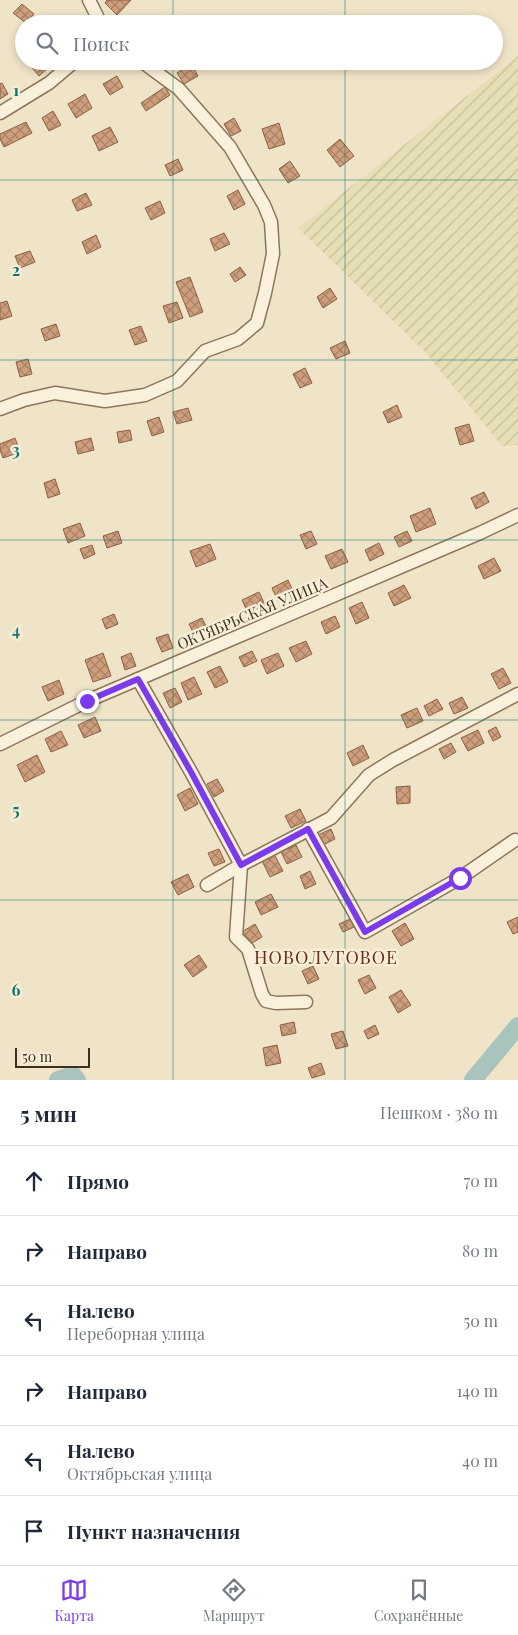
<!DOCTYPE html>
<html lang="ru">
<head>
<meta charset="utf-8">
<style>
	body { margin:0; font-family:"Playfair Display",serif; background:#f6f6f7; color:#1f2937 }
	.scale { position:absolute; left:15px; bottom:12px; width:75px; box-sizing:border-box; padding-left:5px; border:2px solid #3d2e20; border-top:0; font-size:14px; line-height:18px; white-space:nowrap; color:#3d2e20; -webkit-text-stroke:4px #f7eed8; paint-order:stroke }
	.stop { position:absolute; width:15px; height:15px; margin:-11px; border:4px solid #7c3aed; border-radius:50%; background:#fff }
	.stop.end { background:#7c3aed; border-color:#fff; box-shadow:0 1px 5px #0008 }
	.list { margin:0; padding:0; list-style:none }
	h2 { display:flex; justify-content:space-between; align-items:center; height:65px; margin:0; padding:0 20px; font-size:21px }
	h2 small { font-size:16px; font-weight:400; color:#747a83 }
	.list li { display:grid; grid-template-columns:32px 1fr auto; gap:15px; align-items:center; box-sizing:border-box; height:70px; padding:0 20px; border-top:1px solid #e0e1e3 }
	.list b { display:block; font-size:19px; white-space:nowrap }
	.list p { margin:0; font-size:16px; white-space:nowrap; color:#747a83 }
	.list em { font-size:16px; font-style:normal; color:#747a83 }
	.icon { flex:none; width:28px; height:28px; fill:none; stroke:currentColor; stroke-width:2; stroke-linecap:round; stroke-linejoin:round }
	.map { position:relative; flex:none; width:518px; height:1080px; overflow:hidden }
	.search { position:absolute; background:#fff; box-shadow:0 2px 8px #0003; left:15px; right:15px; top:15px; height:55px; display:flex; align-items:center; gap:12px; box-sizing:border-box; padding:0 18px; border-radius:28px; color:#747a83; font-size:19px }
	.sheet { height:485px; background:#fff }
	nav { display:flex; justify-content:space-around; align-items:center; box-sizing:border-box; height:70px; border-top:1px solid #e0e1e3; background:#fff; font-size:14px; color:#747a83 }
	nav a { display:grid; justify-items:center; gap:2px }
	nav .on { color:#7c3aed }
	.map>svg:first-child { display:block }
	.farmland { fill:url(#farmland-furrows) }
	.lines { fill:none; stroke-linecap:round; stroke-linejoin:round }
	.river { stroke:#a9c4bc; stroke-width:18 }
	.building { fill:url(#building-cross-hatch); stroke:#8d5f41 }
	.minor-casing { stroke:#8d765c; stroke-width:15 }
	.minor { stroke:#faf1dc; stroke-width:12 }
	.route { stroke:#7c3aed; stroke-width:6 }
	.grid { fill:none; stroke:#0f766e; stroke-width:1; stroke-opacity:0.55 }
	.labels { text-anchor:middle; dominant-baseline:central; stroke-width:5; stroke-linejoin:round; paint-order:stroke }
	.street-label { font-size:15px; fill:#3d2e20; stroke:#f7eed8 }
	.quarter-label { font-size:18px; letter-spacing:1px; fill:#6b2e1e; stroke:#f7eed8 }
	.grid-label { font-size:16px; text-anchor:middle; font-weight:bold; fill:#0f766e; stroke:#f7eed8; stroke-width:5; stroke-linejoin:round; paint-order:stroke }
</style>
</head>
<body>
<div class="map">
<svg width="518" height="1080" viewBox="0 0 518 1080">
	<defs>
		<pattern id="farmland-furrows" width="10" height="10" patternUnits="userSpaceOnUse" patternTransform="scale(1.25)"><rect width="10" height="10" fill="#e6deb5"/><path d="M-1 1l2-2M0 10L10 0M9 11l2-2" fill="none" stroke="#c6bf9b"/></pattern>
		<pattern id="building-cross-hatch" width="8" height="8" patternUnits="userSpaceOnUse" patternTransform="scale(1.25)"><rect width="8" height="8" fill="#cf9f7d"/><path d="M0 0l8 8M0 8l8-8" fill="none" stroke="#a98266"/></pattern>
	</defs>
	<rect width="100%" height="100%" fill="#f0e4c8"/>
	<path class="farmland" d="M518 56V445L502 446 425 352 298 228Z"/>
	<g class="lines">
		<g class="river">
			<path d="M58 1080 73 1075 77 1080"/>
			<path d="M473 1080 518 1026"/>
		</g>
	</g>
	<g class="building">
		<path d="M107 0H131L117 15 105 3Z"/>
		<path d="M22 4 34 14 26 23 13 13Z"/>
		<path d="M30 61H44L49 67 39 76 28 63Z"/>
		<path d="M244 61H262V63L246 67Z"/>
		<path d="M191 64 198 76 184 84 177 73Z"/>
		<path d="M117 76 123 87 110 95 103 84Z"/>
		<path d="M2 83 8 94 0 99V84Z"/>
		<path d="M165 87 170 95 146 111 141 103Z"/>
		<path d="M85 94 92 108 76 118 68 104Z"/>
		<path d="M53 111 61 125 49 131 42 118Z"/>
		<path d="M234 118 241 131 231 136 224 124Z"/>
		<path d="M26 122 32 133 4 147 0 139V134Z"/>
		<path d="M279 123 285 144 269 149 262 129Z"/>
		<path d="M110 127 118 142 99 151 92 136Z"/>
		<path d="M340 139 354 156 340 167 327 150Z"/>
		<path d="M178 159 183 170 170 176 165 165Z"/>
		<path d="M290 161 300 176 288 183 279 169Z"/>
		<path d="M238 190 245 204 234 210 227 196Z"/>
		<path d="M86 193 92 205 77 211 72 200Z"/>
		<path d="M160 201 165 213 151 220 145 208Z"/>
		<path d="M224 233 230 244 215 251 210 239Z"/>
		<path d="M96 235 101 247 87 254 82 242Z"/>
		<path d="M30 251 35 262 20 268 15 256Z"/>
		<path d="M240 267 246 275 235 282 230 274Z"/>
		<path d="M190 277 203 312 190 317 176 282Z"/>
		<path d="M330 288 337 299 323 308 317 297Z"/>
		<path d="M7 301 12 316 0 320V303Z"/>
		<path d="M177 302 183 318 169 323 163 306Z"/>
		<path d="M56 324 60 336 45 341 41 329Z"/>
		<path d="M141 326 147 341 135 345 129 330Z"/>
		<path d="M345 341 350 353 336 359 330 348Z"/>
		<path d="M28 359 32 374 20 377 16 362Z"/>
		<path d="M305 368 312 383 300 388 293 374Z"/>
		<path d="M397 405 402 417 388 423 383 412Z"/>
		<path d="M188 408 192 420 177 424 173 412Z"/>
		<path d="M159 417 164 432 152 436 147 421Z"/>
		<path d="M469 424 474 441 460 445 455 428Z"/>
		<path d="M130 430 132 440 119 443 117 432Z"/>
		<path d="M15 438 20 452 3 458 0 450V444Z"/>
		<path d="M91 438 94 450 78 454 75 442Z"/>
		<path d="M55 479 60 494 48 498 44 483Z"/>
		<path d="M484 492 489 502 476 509 471 498Z"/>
		<path d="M430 508 436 524 416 532 410 516Z"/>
		<path d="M80 523 85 536 68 543 63 529Z"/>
		<path d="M118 531 122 543 107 548 103 536Z"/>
		<path d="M311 531 317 544 306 549 300 535Z"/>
		<path d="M407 531 412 541 399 547 394 537Z"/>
		<path d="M379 543 384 554 370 561 365 550Z"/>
		<path d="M210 544 216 559 196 567 190 551Z"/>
		<path d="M92 545 95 554 84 559 80 549Z"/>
		<path d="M342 549 348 562 331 569 325 556Z"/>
		<path d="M494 558 501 571 484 579 478 566Z"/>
		<path d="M288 580 294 593 278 601 272 588Z"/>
		<path d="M404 585 411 598 394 606 388 593Z"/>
		<path d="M259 592 265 605 248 613 242 600Z"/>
		<path d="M362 602 369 618 356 624 349 608Z"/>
		<path d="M114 614 118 624 106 629 102 619Z"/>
		<path d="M335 616 340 627 326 634 321 622Z"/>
		<path d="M202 618 207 628 194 634 189 624Z"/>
		<path d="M168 634 173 648 162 652 156 638Z"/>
		<path d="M306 641 312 654 296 662 289 648Z"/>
		<path d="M252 651 257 661 244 667 239 657Z"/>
		<path d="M103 653 111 676 93 682 85 660Z"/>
		<path d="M131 653 136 666 125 670 121 657Z"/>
		<path d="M278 653 284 666 267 674 261 660Z"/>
		<path d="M220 666 228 682 215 688 207 672Z"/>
		<path d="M503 668 511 683 499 689 491 674Z"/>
		<path d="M194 677 202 694 188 700 181 683Z"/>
		<path d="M59 680 64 694 48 701 42 687Z"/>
		<path d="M175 688 182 702 170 708 163 693Z"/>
		<path d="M462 697 468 708 454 714 449 703Z"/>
		<path d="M437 699 443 709 429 716 424 706Z"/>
		<path d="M417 708 423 721 407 728 401 715Z"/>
		<path d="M95 717 101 731 84 738 78 725Z"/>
		<path d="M496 727 501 737 493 741 488 731Z"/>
		<path d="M478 730 484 743 468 751 461 738Z"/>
		<path d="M61 731 68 745 51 752 45 739Z"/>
		<path d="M451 743 456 752 444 759 439 749Z"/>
		<path d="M363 745 369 758 353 766 347 753Z"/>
		<path d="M37 755 45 772 25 782 17 765Z"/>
		<path d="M217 779 224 791 214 797 207 784Z"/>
		<path d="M410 786V803L397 804 396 787Z"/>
		<path d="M190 788 198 804 185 811 177 795Z"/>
		<path d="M300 809 306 821 291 828 285 816Z"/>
		<path d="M331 829 335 839 323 845 318 835Z"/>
		<path d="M296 845 302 857 287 864 281 852Z"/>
		<path d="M219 849 225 862 214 866 208 853Z"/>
		<path d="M274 854 283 871 270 877 262 861Z"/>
		<path d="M310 871 316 884 305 889 300 876Z"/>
		<path d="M188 874 194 887 178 895 171 882Z"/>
		<path d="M271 894 278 907 261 915 255 902Z"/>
		<path d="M518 917V932L513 934 507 922Z"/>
		<path d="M350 919 354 927 343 932 339 924Z"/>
		<path d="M405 923 414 939 401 946 392 931Z"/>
		<path d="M255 924 262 937 247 946 240 933Z"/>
		<path d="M199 955 207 967 193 977 184 965Z"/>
		<path d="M313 966 319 979 308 984 302 971Z"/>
		<path d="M369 975 376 988 365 994 358 980Z"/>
		<path d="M401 990 411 1005 398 1013 389 997Z"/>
		<path d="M294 1022 296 1033 282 1036 280 1025Z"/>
		<path d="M375 1025 379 1034 368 1039 364 1031Z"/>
		<path d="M343 1031 348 1046 336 1049 331 1034Z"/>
		<path d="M277 1045 281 1063 266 1066 263 1048Z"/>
		<path d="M321 1063 325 1074 312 1078 308 1068Z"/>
	</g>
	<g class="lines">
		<defs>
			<g id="minor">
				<path d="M89 0 101 24"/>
				<path d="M0 113 49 83 75 61"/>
				<path d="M0 409 24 400 55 393 105 401 145 395 177 381 205 351 238 339 257 323 265 293 273 254 271 222 264 205 230 147 179 89 141 61"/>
				<path d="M138 679 191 772 241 865 236 937 248 949 262 994 266 1001 276 1003 306 1002"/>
				<path d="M0 744 87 701 480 533 518 515"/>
				<path d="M308 829 365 932 460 878 515 840"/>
				<path d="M207 885 241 865 331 818 369 775 393 760 518 694"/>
			</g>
		</defs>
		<use href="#minor" class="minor-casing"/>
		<use href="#minor" class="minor"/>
	</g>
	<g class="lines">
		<path class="route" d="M87 701 138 679 191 772 241 865 308 829 365 932 460 878"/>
	</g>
	<path class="grid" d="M173 0V24M345 0V24M173 61V1080M345 61V1080M0 180H518M0 360H518M0 540H518M0 720H518M0 900H518"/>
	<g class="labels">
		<g class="street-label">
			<text transform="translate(252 613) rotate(-23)">ОКТЯБРЬСКАЯ УЛИЦА</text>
		</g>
		<g class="quarter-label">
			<text x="326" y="957">НОВОЛУГОВОЕ</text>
		</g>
	</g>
	<g class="grid-label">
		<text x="16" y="96">1</text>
		<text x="16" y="276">2</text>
		<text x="16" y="456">3</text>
		<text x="16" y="636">4</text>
		<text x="16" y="816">5</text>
		<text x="16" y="996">6</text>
	</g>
</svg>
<div class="scale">50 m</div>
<div class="stop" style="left:460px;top:878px"></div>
<div class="stop end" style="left:87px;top:701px"></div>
<div class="search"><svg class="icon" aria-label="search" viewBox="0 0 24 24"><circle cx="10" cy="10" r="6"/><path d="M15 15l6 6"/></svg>Поиск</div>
</div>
<section class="sheet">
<h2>5 мин<small>Пешком · 380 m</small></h2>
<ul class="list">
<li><svg class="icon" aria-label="ahead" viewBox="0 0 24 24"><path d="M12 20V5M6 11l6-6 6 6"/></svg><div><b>Прямо</b></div><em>70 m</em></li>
<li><svg class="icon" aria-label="right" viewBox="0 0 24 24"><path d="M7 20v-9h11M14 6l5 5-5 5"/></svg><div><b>Направо</b></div><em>80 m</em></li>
<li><svg class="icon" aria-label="left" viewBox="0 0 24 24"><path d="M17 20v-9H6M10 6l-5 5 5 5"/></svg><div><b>Налево</b><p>Переборная улица</p></div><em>50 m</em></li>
<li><svg class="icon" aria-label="right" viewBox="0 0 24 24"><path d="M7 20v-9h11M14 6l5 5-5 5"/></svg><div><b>Направо</b></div><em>140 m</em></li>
<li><svg class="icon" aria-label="left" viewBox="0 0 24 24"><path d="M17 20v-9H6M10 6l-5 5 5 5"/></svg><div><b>Налево</b><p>Октябрьская улица</p></div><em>40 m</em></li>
<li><svg class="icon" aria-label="arrive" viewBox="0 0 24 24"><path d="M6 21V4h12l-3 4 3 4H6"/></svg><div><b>Пункт назначения</b></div></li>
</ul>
</section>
<nav>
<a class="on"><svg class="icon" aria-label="map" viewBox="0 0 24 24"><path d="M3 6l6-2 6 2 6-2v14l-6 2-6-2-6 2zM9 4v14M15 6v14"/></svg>Карта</a>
<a><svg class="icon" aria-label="directions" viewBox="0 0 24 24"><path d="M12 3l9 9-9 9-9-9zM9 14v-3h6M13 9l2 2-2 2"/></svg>Маршрут</a>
<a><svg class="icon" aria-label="saved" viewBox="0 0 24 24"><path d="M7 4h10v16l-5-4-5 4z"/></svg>Сохранённые</a>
</nav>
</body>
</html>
